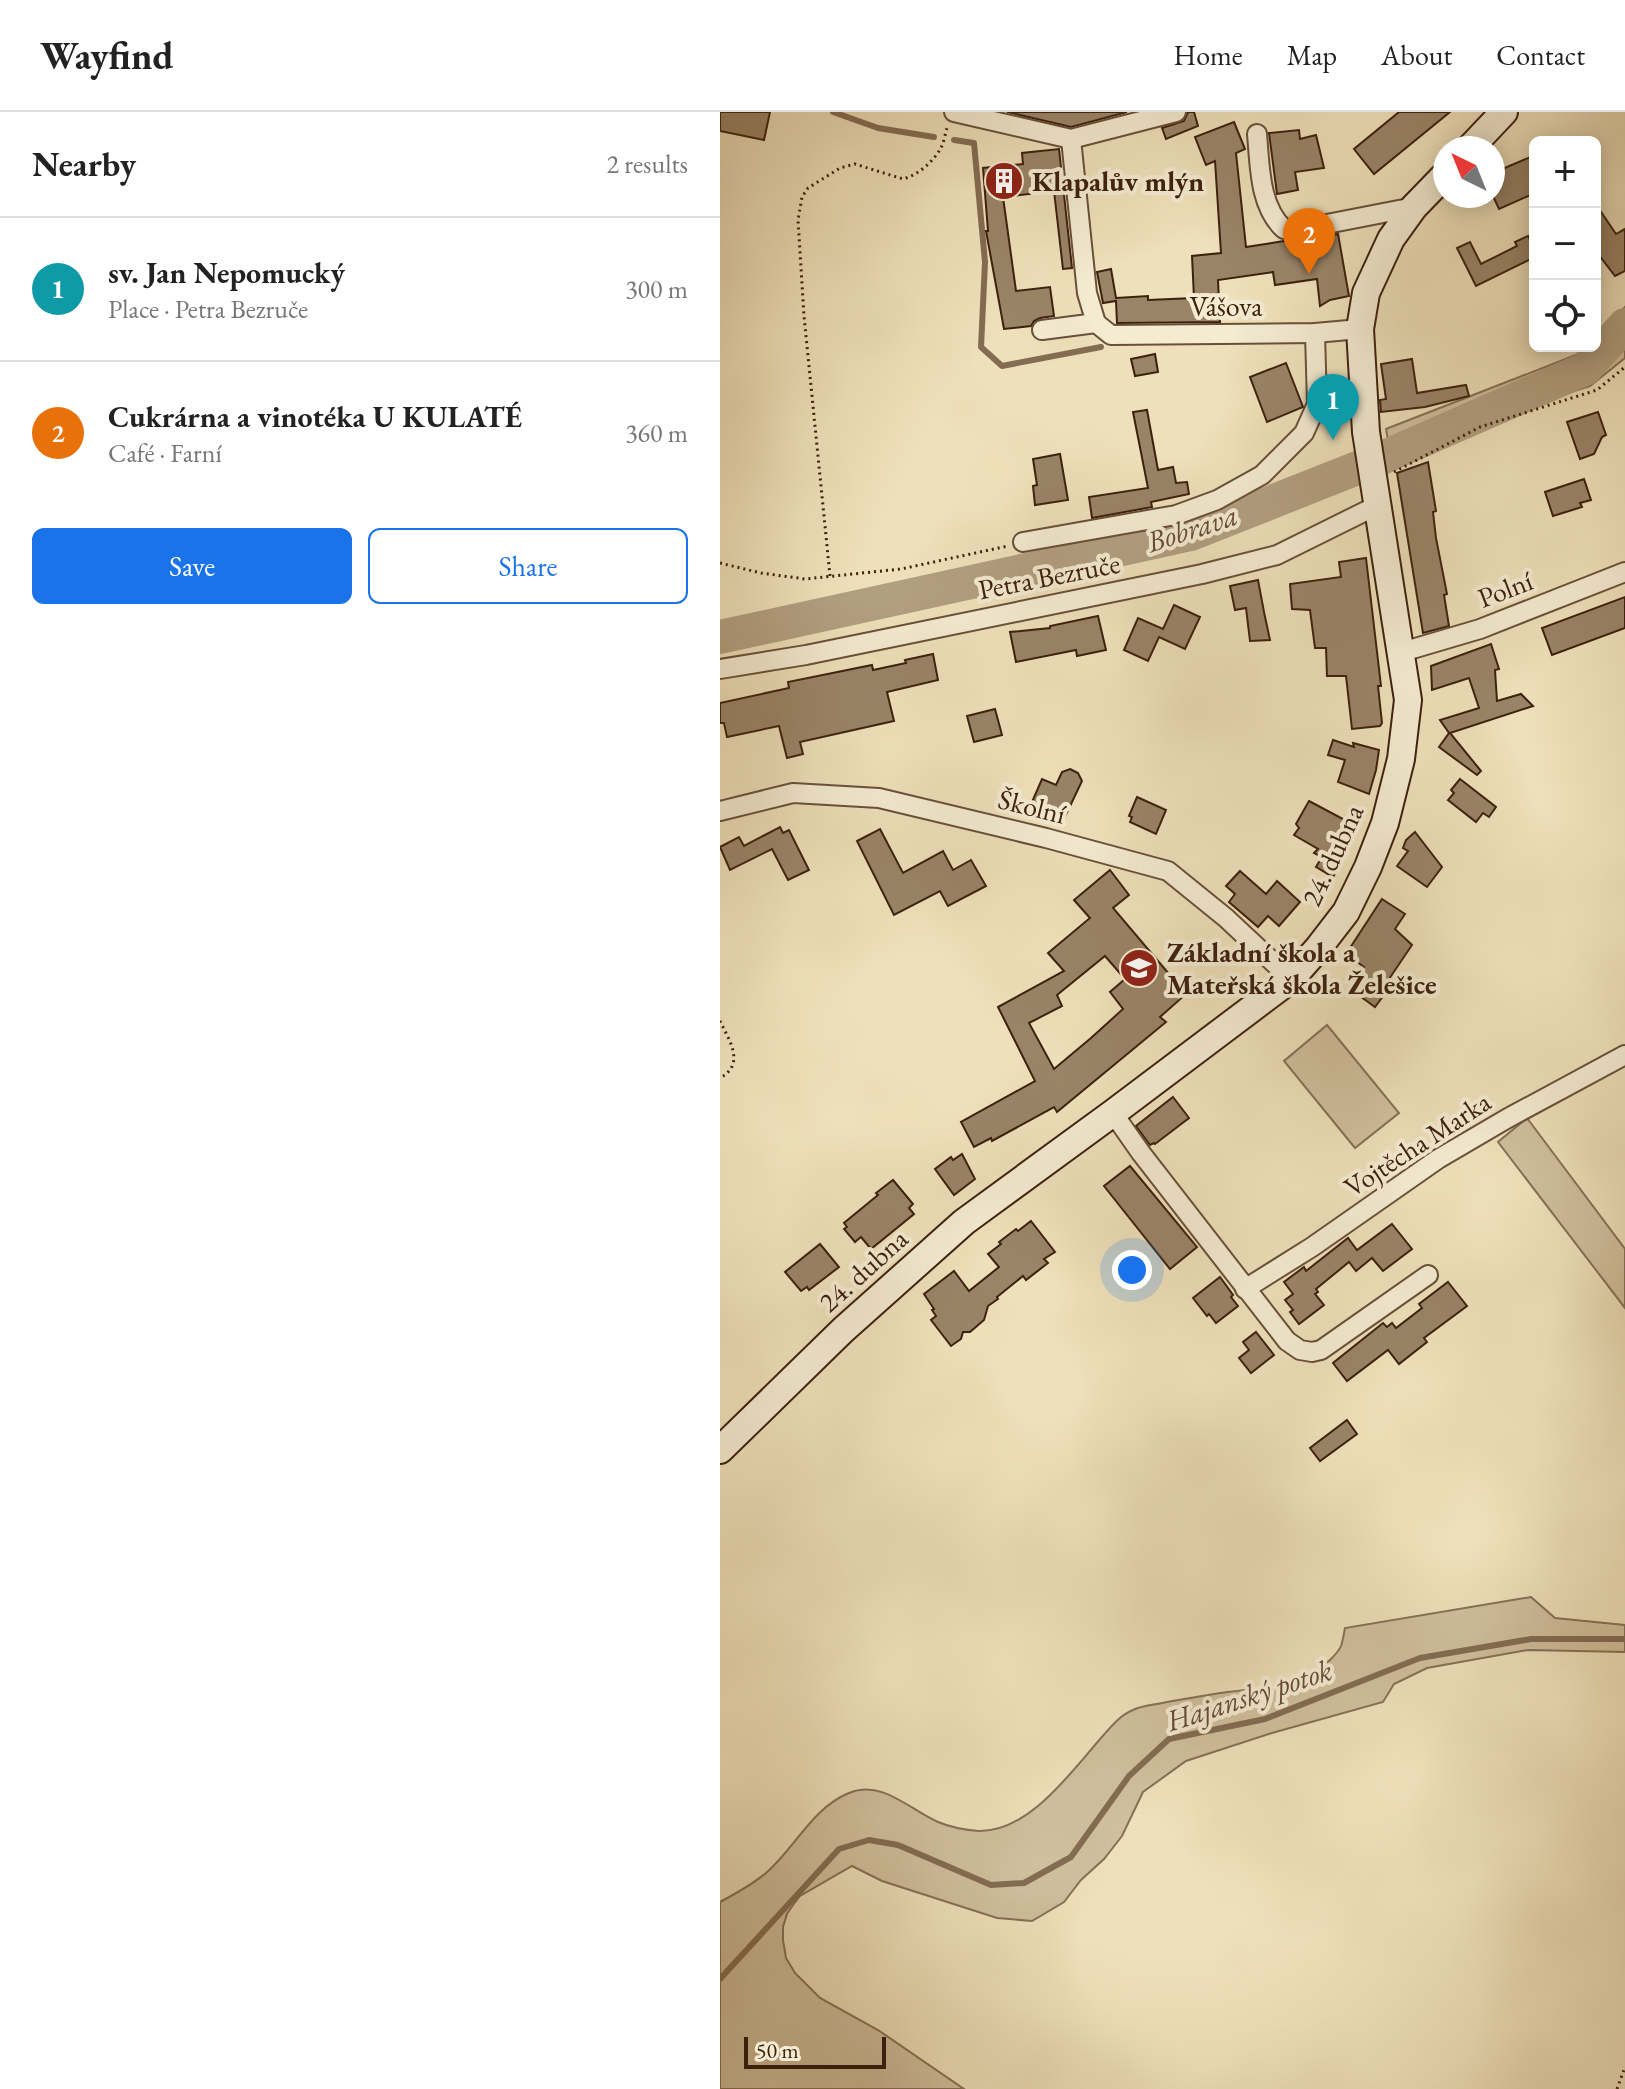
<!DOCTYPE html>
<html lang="en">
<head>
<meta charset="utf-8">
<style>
	body { margin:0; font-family:"EB Garamond",serif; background:#f6f6f6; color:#222 }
	.controls { position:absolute; right:24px; top:24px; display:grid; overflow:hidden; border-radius:12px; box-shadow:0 4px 20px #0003 }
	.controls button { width:72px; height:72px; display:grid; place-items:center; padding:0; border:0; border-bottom:2px solid #e0e0e0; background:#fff; color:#222; font:40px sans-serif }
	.compass { position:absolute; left:713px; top:24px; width:72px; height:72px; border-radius:50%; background:#fff; box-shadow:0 4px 20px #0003; rotate:317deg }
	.scale { position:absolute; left:24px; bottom:20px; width:142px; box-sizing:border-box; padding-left:8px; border:4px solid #3d200e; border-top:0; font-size:22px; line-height:28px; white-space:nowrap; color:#3d200e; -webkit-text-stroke:6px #f4ebd2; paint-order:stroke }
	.you { position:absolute; left:412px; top:1158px; width:28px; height:28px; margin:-20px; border:6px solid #fff; border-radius:50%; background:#1a73e8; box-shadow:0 0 0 12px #1a73e833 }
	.badge { display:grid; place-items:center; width:52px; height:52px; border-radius:50%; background:#1a73e8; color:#fff; font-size:26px; font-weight:700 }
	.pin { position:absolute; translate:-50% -66px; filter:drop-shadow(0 2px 4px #0008) }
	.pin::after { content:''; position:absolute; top:42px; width:28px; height:24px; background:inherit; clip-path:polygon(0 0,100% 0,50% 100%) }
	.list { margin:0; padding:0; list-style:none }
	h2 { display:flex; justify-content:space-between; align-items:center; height:104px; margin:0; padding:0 32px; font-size:34px }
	h2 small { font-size:26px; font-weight:400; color:#767676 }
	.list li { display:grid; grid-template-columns:52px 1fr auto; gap:24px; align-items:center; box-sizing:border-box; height:144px; padding:0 32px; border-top:2px solid #e0e0e0 }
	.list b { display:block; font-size:30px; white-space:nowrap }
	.list p { margin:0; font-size:26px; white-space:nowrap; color:#767676 }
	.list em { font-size:26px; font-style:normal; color:#767676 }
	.actions { display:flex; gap:16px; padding:24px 32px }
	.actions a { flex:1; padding:18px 0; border:2px solid #1a73e8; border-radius:12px; text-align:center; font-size:28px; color:#1a73e8 }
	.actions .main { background:#1a73e8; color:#fff }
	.icon { flex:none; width:44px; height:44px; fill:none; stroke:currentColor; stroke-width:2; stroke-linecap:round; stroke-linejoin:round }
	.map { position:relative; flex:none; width:905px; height:1977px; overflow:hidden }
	header { display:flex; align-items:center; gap:48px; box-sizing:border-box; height:112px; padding:0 40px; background:#fff; border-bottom:2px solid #e0e0e0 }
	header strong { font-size:38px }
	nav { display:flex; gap:44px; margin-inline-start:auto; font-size:28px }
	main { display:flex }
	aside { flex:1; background:#fff }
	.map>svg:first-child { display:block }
	.green { fill:#d0bf9d; stroke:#867056; stroke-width:2 }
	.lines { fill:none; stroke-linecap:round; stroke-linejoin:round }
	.stream { stroke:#836c52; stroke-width:6 }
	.river { stroke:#b29f80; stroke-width:34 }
	.building { fill:#998467; stroke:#3d200e; stroke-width:2; fill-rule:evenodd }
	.minor-casing { stroke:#695039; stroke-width:22 }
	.secondary-casing { stroke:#3d200e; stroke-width:30 }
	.path { stroke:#3d200e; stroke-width:3; stroke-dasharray:2 4; stroke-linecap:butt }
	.minor { stroke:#f4ebd2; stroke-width:18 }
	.secondary { stroke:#f4ebd2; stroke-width:26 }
	.labels { text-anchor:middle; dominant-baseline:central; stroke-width:8; stroke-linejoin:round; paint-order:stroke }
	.poi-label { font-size:28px; font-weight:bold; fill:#3d200e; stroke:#f4ebd2; text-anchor:start }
	.street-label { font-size:28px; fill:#3d200e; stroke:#f4ebd2 }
	.water-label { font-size:30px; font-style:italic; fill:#664c36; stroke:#f4ebd2 }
</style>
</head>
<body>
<header>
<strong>Wayfind</strong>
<nav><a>Home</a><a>Map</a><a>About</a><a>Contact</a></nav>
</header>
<main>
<aside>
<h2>Nearby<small>2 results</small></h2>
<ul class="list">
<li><span class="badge" style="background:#0f9aa8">1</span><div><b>sv. Jan Nepomucký</b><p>Place · Petra Bezruče</p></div><em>300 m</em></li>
<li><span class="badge" style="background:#e8710a">2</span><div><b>Cukrárna a vinotéka U KULATÉ</b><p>Café · Farní</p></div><em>360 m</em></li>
</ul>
<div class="actions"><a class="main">Save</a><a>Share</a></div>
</aside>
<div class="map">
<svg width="905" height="1977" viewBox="0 0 905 1977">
	<rect width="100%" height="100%" fill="#eee0ba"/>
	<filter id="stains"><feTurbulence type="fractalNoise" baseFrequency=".0025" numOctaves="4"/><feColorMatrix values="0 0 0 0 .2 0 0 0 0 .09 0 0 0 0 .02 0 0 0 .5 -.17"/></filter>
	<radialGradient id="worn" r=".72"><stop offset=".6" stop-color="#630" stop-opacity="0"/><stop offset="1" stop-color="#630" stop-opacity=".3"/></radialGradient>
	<g class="green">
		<path d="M905 195V246L870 274 797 297 672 351 666 317 861 241 867 234H875V226Z"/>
		<path d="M607 913 679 1001 635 1036 564 949Z"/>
		<path d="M807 1006 905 1137V1196L778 1030Z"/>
		<path d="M811 1485 835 1506 905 1513V1540L808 1538 707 1556 674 1572 663 1590 552 1621 466 1649 423 1680 402 1724 384 1747 361 1768 344 1790 312 1809 277 1806 162 1769 132 1754 80 1784 73 1793 67 1802 63 1815V1828L66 1846 75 1861 100 1886 158 1918 244 1977H0V1790C15 1782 33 1772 46 1761 75 1736 92 1696 129 1681 162 1667 190 1698 218 1710 230 1715 245 1718 259 1719 309 1720 351 1660 381 1626 390 1616 400 1603 413 1598 421 1594 433 1593 442 1591 464 1587 486 1583 508 1580 544 1575 583 1575 610 1548 614 1544 619 1539 621 1534 623 1528 624 1521 625 1516Z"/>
	</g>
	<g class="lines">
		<g class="stream">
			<path d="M113 0 158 16 214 25"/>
			<path d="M234 28 254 31 265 150 261 235 282 254 381 235"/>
			<path d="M0 1867 119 1737 149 1728 178 1733 271 1773 304 1771 351 1745 409 1664 449 1627 545 1607 700 1546 811 1527H905"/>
		</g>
		<path class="river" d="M0 525 471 422 655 349 865 257 905 213"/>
	</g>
	<g class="building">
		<path d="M0 0H50L44 28 0 19Z"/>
		<path d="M287 0H407L351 15Z"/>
		<path d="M468 0H474L478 14 446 27 442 16 464 9Z"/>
		<path d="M679 0H730L654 62 634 37Z"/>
		<path d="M514 10 525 37 516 41 526 135 564 129 578 130 618 122 629 184 610 188 600 194 597 167 555 173 553 160 498 168 500 210 397 211 396 189 383 191 377 160 391 157 396 186 428 184V188L474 186 472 144 501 141 495 49 486 53 475 25Z"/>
		<path d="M579 18 580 27 596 23 604 56 575 60 578 78 557 82 549 21Z"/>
		<path d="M339 37 352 156 343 157 334 79 283 85 296 179 330 175 334 204 320 206 314 209 311 214 284 217 266 119H268L263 56 303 52 302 41Z"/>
		<path d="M815 43V81L779 97 773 84V61Z"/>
		<path d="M875 91 896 122 905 117V159L895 164 875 138Z"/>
		<path d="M808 124 815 137V145L756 174 737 136 750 130 761 152 797 134 795 130Z"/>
		<path d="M435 242 438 260 415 264 411 247Z"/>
		<path d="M692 247 697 281 746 273 749 284 705 295 661 300 660 288 666 287 661 252Z"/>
		<path d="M566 251 583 295 547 310 530 265Z"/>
		<path d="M427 298 438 358 453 355 456 371 467 370 469 382 431 390 432 395 372 406 369 385 428 376 413 300Z"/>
		<path d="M878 300 886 323 882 325 874 342 860 347 847 310Z"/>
		<path d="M340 342 348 388 315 393 313 374 317 373 313 347Z"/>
		<path d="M708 350 716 399 713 400 716 426 727 482 724 483 729 514 703 521 677 361Z"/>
		<path d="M864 367 871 388 860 391 862 395 833 404 825 380Z"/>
		<path d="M646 446 661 574H658L662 611 660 614 632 617 626 564H607L606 536H595L590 498 572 497 570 472 621 465 619 450Z"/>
		<path d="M538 468 544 500 550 528 530 529 526 496 515 498 510 474Z"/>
		<path d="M905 485V516L832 543 822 516Z"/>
		<path d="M454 493 480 505 465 537 439 525 428 549 404 538 418 506 443 517Z"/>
		<path d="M378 504 386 538 357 544 356 538 296 550 290 520 330 516V514Z"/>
		<path d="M771 532 779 557 775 558 777 589 801 582 813 594 730 621 761 659 757 663 719 635 729 621 720 608 759 596 749 566 712 578 711 554Z"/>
		<path d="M213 542 218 568 167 580 174 609 80 630 83 642 67 646 59 614 7 625 4 611H0V591L69 576 68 570 152 553 153 558 186 551 185 548Z"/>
		<path d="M275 597 282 623 254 630 247 604Z"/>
		<path d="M613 628 634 635 633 631 659 638 656 658 649 682 618 670 625 648 608 643Z"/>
		<path d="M350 657 358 661 362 669 343 709 324 700 326 696 312 690 322 667 336 673 342 660Z"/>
		<path d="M740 667 776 695 769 705 763 701 756 710 728 688 734 681 731 678Z"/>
		<path d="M417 685 446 698 436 722 410 710 412 705 409 704Z"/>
		<path d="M589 689 636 714 624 737 627 739 613 765 596 755 602 745 594 741 598 737 574 723 579 716 576 712Z"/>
		<path d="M60 715 63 721 69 718 89 758 68 768 52 737 10 758 0 735 19 725 24 734Z"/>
		<path d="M160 717 183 761 223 739 233 758 251 748 266 774 228 794 220 779 174 803 137 729Z"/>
		<path d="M695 720 722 755 707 775 677 754 688 739 683 736 686 728Z"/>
		<path d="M390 758 409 783 393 796 466 882 440 905 446 910 337 1000 334 995 272 1029 271 1026 254 1035 241 1010 315 969 278 895 344 859 328 841 370 806 354 788ZM385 844 405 867 390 880 403 897 371 926 334 957 309 911 342 894 337 883Z"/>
		<path d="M520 759 546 782 557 769 580 790 559 814 548 804 538 815 509 790 515 782 506 774Z"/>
		<path d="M662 787 685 802 675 817 692 833 665 873 669 876 655 895 629 876 644 855 626 842Z"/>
		<path d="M453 985 469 1006 435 1032 434 1031 430 1033 416 1014Z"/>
		<path d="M242 1042 255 1067 234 1083 215 1057 231 1045 233 1048Z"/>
		<path d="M410 1054 477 1135 450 1157 384 1074Z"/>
		<path d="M173 1068 193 1092 189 1096 194 1102 151 1137 141 1125 135 1130 124 1117 127 1115 124 1111 158 1083 156 1081Z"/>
		<path d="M311 1109 335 1140 324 1147 328 1151 306 1168 303 1164 277 1185 278 1187 268 1194 264 1208 250 1220H243L241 1227 231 1234 211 1208 216 1204 212 1198 214 1197 204 1182 234 1159 249 1179 279 1155 268 1142 281 1132 279 1130 296 1117 298 1119Z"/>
		<path d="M672 1112 692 1137 663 1159 652 1146 636 1159 629 1150 596 1177 598 1180 595 1182 604 1193 579 1212 570 1200 573 1198 565 1188 573 1182 564 1170 584 1155 586 1159 628 1126 637 1138Z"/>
		<path d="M100 1132 119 1155 89 1178 87 1175 81 1179 65 1160Z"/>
		<path d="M500 1165 513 1183 511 1185 518 1194 496 1211 489 1202 487 1204 473 1186Z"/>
		<path d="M728 1170 747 1194 704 1226 707 1230 679 1252 668 1238 627 1269 613 1251 663 1211 667 1215 672 1211 676 1216 702 1196 699 1192Z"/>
		<path d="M536 1220 554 1243 531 1261 519 1246 529 1238 523 1230Z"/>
		<path d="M627 1308 637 1322 600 1349 590 1336Z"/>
	</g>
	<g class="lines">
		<defs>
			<g id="minor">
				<path d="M234 0 351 27 456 0"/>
				<path d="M537 22C540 54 539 94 564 117L576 118 694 95"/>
				<path d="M351 27 367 181 376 211 391 223 595 221 640 217"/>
				<path d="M322 218 376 211"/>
				<path d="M303 430 456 403 497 388 542 363 584 321 597 292 595 221"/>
				<path d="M682 540 760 517 905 460"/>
				<path d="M0 557 86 543 482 462 557 443 658 393"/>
				<path d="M0 699 73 681 159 686 326 726 448 759 506 806 571 867"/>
				<path d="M393 1001 421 1041 567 1229 580 1238 592 1240 601 1238 708 1163"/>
				<path d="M525 1177 592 1135 718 1047 788 1006 905 943"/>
			</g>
			<g id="secondary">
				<path d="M750 36 784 0"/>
				<path d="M0 1338 123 1218 244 1110 393 1001 571 867 599 835 626 800 648 755 665 711 681 647 688 588 646 320 640 217 646 181 671 127 694 95 725 63"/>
			</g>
		</defs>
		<use href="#minor" class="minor-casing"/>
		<use href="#secondary" class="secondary-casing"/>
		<g class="path">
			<path d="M674 360 760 315 877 278 905 255"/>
			<path d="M0 451 41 461 85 467 181 457 288 434"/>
			<path d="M110 464 84 204 78 108 82 85 88 76 120 56 135 52 183 67C198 63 213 50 221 36 224 30 225 22 227 16"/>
			<path d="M0 909C9 928 26 952 0 966"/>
			<path d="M897 1977 905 1955"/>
		</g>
		<use href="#minor" class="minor"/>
		<use href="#secondary" class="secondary"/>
	</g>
	<defs>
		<symbol id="building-disc" viewBox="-11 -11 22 22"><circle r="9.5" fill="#8f2418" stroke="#f4ebd2"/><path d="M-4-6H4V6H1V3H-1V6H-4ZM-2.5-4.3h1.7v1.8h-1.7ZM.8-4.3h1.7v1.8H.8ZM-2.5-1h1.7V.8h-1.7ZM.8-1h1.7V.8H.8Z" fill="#fff"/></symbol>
		<symbol id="school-disc" viewBox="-11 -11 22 22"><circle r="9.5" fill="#8f2418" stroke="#f4ebd2"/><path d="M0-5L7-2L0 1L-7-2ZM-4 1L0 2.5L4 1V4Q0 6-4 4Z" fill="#fff"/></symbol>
	</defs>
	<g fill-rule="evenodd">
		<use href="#building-disc" x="262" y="47" width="44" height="44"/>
		<use href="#school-disc" x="397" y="834" width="44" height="44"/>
	</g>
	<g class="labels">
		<g class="poi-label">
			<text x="312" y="69">Klapalův mlýn</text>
			<text x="447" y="840">Základní škola a<tspan x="447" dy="32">Mateřská škola Želešice</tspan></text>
		</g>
		<g class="street-label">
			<text x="506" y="194">Vášova</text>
			<text transform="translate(329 464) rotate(-11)">Petra Bezruče</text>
			<text transform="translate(785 477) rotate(-21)">Polní</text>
			<text transform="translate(312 694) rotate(14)">Školní</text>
			<text transform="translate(612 743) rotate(-65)">24. dubna</text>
			<text transform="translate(697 1032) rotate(-33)">Vojtěcha Marka</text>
			<text transform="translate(143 1158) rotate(-42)">24. dubna</text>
		</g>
		<g class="water-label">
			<text transform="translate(472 416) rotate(-18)">Bobrava</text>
			<text transform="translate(529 1583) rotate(-18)">Hajanský potok</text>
		</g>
	</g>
	<rect width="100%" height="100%" filter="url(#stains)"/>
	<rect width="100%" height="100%" fill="url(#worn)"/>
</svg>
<div class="controls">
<button>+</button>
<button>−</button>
<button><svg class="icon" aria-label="locate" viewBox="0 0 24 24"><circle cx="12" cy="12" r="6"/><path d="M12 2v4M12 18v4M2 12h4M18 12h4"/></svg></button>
</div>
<svg class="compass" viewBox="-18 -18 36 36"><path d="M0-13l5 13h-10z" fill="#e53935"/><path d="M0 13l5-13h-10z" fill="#767676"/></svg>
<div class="scale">50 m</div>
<div class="you"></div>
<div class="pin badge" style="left:613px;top:328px;background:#0f9aa8">1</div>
<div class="pin badge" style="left:589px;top:162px;background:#e8710a">2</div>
</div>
</main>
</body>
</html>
